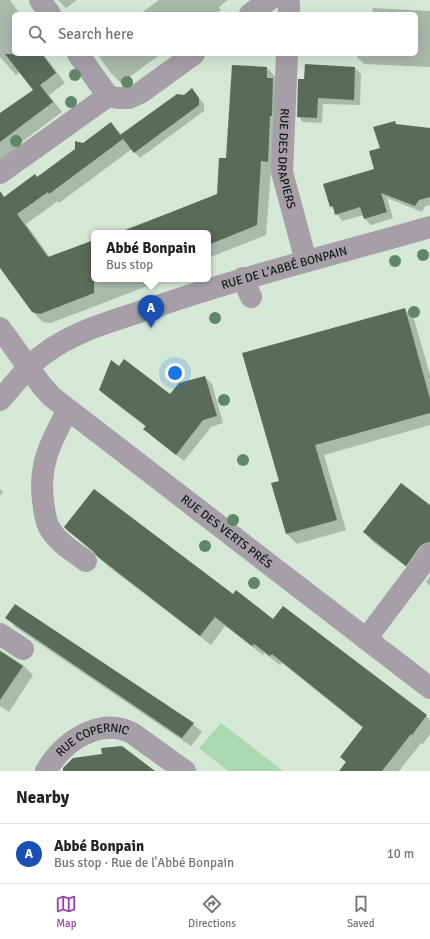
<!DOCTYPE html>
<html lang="en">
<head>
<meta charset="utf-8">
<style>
	body { margin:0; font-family:Signika,sans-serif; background:#f6f6f6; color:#222 }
	.you { position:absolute; left:175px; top:373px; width:14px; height:14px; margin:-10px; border:3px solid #fff; border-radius:50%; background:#1a73e8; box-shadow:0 0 0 6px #1a73e833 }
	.badge { display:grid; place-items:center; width:26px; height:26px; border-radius:50%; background:#9640ae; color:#fff; font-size:13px; font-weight:700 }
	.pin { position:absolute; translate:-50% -33px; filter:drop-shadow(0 1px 2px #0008) }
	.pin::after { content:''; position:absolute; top:21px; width:14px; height:12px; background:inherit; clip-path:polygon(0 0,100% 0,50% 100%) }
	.popup { position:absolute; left:91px; top:230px; width:120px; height:52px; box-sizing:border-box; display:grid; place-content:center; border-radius:6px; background:#fff; filter:drop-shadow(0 1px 3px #0005); font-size:13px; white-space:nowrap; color:#767676 }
	.popup b { font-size:15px; color:#222 }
	.popup::after { content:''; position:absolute; left:50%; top:100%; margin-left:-8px; border:8px solid transparent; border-top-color:#fff }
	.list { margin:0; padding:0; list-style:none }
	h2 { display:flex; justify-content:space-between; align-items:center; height:52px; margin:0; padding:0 16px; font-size:17px }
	h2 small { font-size:13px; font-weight:400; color:#767676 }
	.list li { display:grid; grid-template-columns:26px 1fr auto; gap:12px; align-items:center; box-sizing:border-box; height:60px; padding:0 16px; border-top:1px solid #e0e0e0 }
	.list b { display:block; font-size:15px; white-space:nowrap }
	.list p { margin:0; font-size:13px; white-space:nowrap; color:#767676 }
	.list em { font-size:13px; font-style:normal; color:#767676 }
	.icon { flex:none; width:22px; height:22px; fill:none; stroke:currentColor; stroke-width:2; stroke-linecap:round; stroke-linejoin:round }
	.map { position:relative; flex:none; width:430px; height:771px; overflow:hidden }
	.search { position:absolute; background:#fff; box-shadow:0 4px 16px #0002; left:12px; right:12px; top:12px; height:44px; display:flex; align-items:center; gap:10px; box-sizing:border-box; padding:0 14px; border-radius:6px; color:#767676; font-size:15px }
	.sheet { height:112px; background:#fff }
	nav { display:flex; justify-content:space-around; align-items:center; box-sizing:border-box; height:56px; border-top:1px solid #e0e0e0; background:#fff; font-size:11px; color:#767676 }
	nav a { display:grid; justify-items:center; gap:2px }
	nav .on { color:#9640ae }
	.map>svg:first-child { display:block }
	.green { fill:#abd9ad }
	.shadow { fill:#0003 }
	.building { fill:#5a6b5a }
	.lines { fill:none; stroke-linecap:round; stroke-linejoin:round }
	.minor { stroke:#a69fa8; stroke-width:22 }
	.tree { fill:#618667 }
	.labels { text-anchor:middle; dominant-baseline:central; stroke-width:4; stroke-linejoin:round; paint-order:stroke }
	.street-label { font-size:12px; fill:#121913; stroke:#e1f5e2 }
</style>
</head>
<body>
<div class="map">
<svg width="430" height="771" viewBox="0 0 430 771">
	<rect width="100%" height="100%" fill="#d4e8d5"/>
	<path class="green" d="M221 723 283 771H228L199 748Z"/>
	<g class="shadow">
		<path d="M0 0H10L20 14H14V54H46L44 55 65 83 49 95 62 112 19 144 22 148 0 164V115L34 90 20 72 16 75 0 57Z"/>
		<path d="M58 0H77L66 8Z"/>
		<path d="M159 0H228L219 7 221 10 215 14H140Z"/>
		<path d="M373 8 430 11V67L364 64 357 57V54H416V14H372Z"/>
		<path d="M97 54H161L121 83 111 73Z"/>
		<path d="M267 68 277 78V171L271 170 266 235 208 258V233H115L218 195 227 160Z"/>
		<path d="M355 68 361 74 360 105 323 104 322 123 303 122 298 116 299 80Z"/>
		<path d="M192 90 204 104V111L140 158 132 149 59 203 58 201 26 224 54 263 94 247V279H154L148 281 150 285 51 323 43 322 33 312 0 266V201L37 179 111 123 122 135Z"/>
		<path d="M394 122 398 126 430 129V205L425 206 422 212 387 198 393 218 371 225 365 219 364 215 342 221 331 206 375 170 381 149Z"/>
		<path d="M404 309 414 319 430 375V425L324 455 346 530 297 544 287 534 280 482Z"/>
		<path d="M205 377 212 384 223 423 211 427 184 461 152 436 145 429 146 427 107 397 100 390 170 396Z"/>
		<path d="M0 489 3 492 0 496Z"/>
		<path d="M430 506V555L416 574 373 542 364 532Z"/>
		<path d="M65 527 233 595 426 716 430 720V734L423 744 421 743 399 771H349L364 729 282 663 280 665 264 653 263 655 225 626 211 645 109 567Z"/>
		<path d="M430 576V586L426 582Z"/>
		<path d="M7 618 193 724 202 732 191 746 15 627Z"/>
		<path d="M0 650 23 665 33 675 9 712 0 706Z"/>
	</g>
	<g class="building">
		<path d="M5 54H42L56 73 40 85 53 102 0 142V113L33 90Z"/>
		<path d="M305 64 355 67 354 100 318 98 317 118 297 117 298 79H304Z"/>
		<path d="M232 65 267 67V78H273L272 116H270L268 162 261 161 257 225 208 245V233H121V232L217 194 219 158H226Z"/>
		<path d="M192 88 199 98V105L134 153 120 135 177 94 184 95Z"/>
		<path d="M395 121 396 124 430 128V197L419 200 415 206 381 193 387 212 364 219 360 207 335 215 333 206 330 207 323 184 374 169 369 151 380 148 373 127Z"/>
		<path d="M111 122 123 139 49 194 48 192 17 214 48 257 94 240V293L40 314 32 312 0 268V191L4 197 35 174 37 177 75 149V141L83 143Z"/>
		<path d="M405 308 430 399V413L315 445 337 520 286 534 271 483 279 481 242 353Z"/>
		<path d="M124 359 170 394 179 383 205 376 217 416 203 420 176 455 143 429 146 426 99 390 111 360 119 366Z"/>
		<path d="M401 483 430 505V542L425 543 420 546 406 566 363 532Z"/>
		<path d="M94 489 233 594 236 590 273 619 283 606 427 715 412 735 411 734 382 771H339L346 762 340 757 363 727 272 654 270 656 254 644 252 646 215 617 200 636 98 557 93 551 68 531 64 527Z"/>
		<path d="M15 604 194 723 182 738 5 618Z"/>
		<path d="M0 651 23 666 0 700Z"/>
		<path d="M122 746 155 771H63V768L73 758 102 754 101 748Z"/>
	</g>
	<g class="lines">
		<g class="minor">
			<path d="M40 0 50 14"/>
			<path d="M287 0 289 4V14"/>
			<path d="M250 14 269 0"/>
			<path d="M78 54 108 96"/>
			<path id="s1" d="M287 54 282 172 306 261"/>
			<path d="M0 173 108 96 118 98H129L140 93 194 54"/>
			<path d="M243 278 251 297"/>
			<path id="s2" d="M0 328 42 386 52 397 430 688"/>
			<path id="s3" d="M0 400C14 385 27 366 44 354 74 331 113 321 149 309 241 277 336 254 430 227"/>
			<path d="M68 410C49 444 37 469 44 508 45 516 47 526 52 532 60 544 74 552 86 561"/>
			<path d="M0 634 23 649"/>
			<path d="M366 639 430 554"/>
			<path id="s4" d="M46 771C62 743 99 716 132 733L185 771"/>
		</g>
	</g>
	<g class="tree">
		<circle cx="75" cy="75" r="6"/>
		<circle cx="127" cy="82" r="6"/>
		<circle cx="71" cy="102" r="6"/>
		<circle cx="16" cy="141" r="6"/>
		<circle cx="423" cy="255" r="6"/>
		<circle cx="395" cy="261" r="6"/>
		<circle cx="414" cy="312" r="6"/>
		<circle cx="215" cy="318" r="6"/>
		<circle cx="224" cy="400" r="6"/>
		<circle cx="243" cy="460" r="6"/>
		<circle cx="233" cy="520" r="6"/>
		<circle cx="205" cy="546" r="6"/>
		<circle cx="254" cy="583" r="6"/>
	</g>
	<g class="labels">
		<g class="street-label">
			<text stroke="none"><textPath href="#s1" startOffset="105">RUE DES DRAPIERS</textPath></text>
			<text stroke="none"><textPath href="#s3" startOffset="320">RUE DE L'ABBÉ BONPAIN</textPath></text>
			<text stroke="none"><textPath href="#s2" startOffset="307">RUE DES VERTS PRÉS</textPath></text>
			<text stroke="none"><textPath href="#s4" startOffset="60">RUE COPERNIC</textPath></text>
		</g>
	</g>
</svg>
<div class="you"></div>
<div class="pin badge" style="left:151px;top:328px;background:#1a4fb4">A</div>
<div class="popup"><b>Abbé Bonpain</b>Bus stop</div>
<div class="search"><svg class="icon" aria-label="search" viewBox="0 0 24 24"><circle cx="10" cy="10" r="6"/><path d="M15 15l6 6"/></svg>Search here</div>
</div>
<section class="sheet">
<h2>Nearby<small></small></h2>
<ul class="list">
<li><span class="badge" style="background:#1a4fb4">A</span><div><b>Abbé Bonpain</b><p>Bus stop · Rue de l'Abbé Bonpain</p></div><em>10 m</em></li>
</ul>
</section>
<nav>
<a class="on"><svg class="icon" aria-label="map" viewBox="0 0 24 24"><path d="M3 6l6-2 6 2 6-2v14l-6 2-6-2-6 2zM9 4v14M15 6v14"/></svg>Map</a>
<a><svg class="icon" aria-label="directions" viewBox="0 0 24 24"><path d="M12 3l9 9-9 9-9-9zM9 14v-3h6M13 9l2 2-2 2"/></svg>Directions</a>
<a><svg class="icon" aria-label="saved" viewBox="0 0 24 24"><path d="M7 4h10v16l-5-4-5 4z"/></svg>Saved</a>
</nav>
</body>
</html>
